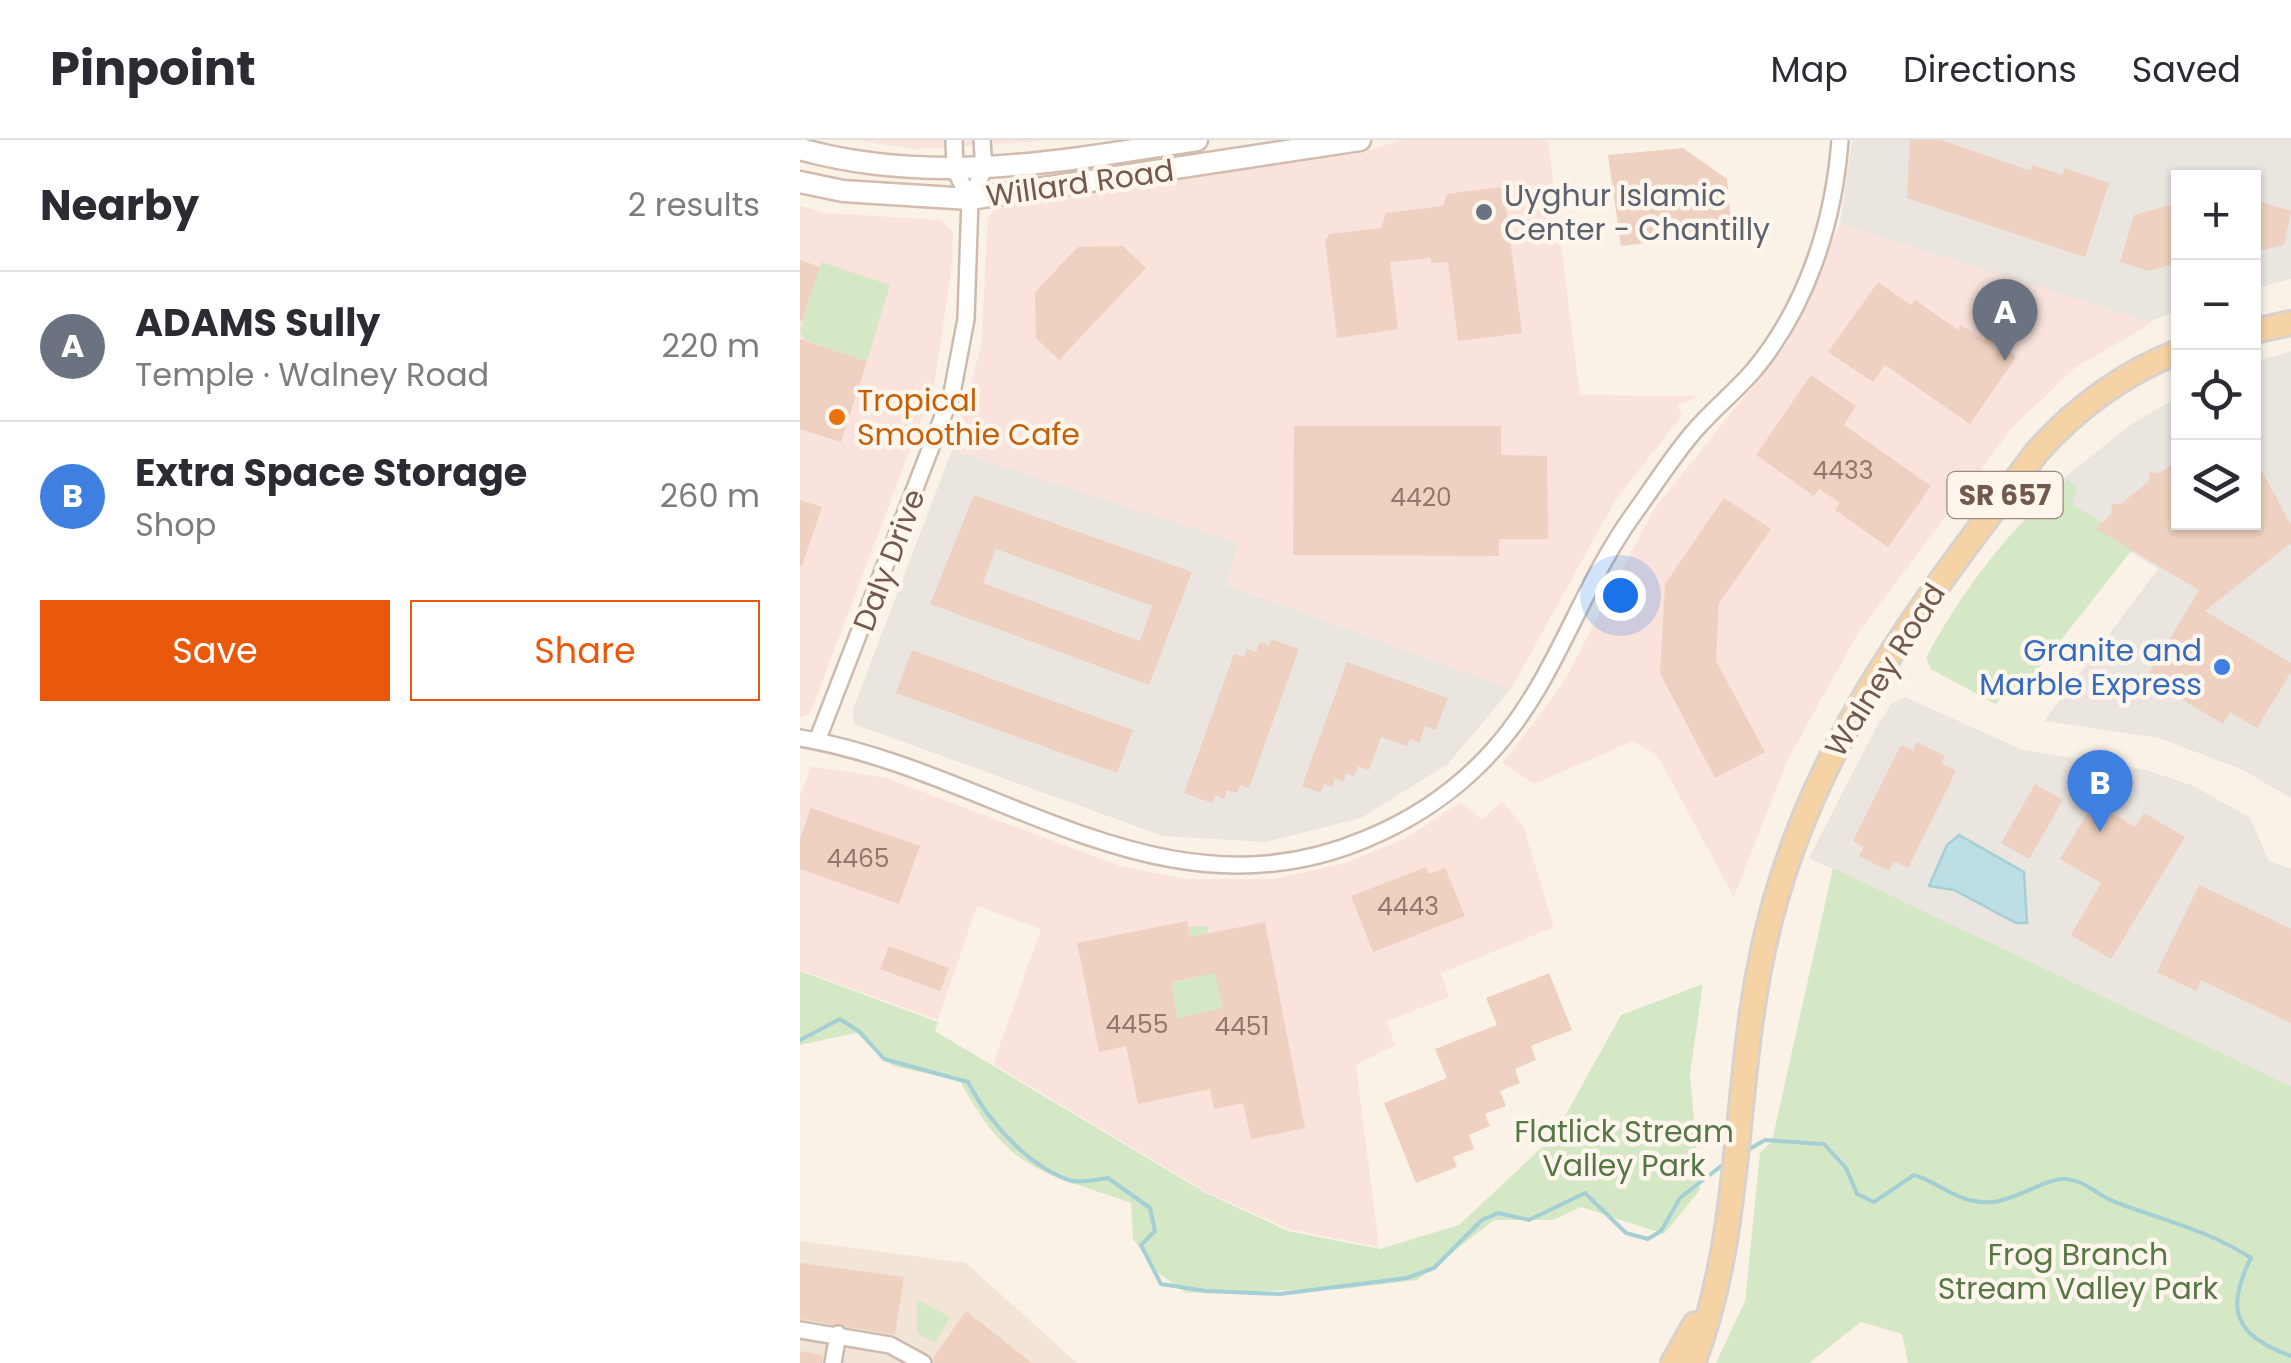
<!DOCTYPE html>
<html lang="en">
<head>
<meta charset="utf-8">
<style>
	body { margin:0; font-family:Poppins,sans-serif; background:#f7f7f7; color:#2b2b33 }
	.controls { position:absolute; right:30px; top:30px; display:grid; overflow:hidden; border-radius:0px; box-shadow:0 2px 8px #0004 }
	.controls button { width:90px; height:90px; display:grid; place-items:center; padding:0; border:0; border-bottom:2px solid #e1e1e2; background:#fff; color:#2b2b33; font:50px sans-serif }
	.you { position:absolute; left:820px; top:455px; width:35px; height:35px; margin:-25px; border:8px solid #fff; border-radius:50%; background:#1a73e8; box-shadow:0 0 0 15px #1a73e833 }
	.badge { display:grid; place-items:center; width:65px; height:65px; border-radius:50%; background:#ea580c; color:#fff; font-size:32px; font-weight:700 }
	.pin { position:absolute; translate:-50% -82px; filter:drop-shadow(0 2px 5px #0008) }
	.pin::after { content:''; position:absolute; top:52px; width:35px; height:30px; background:inherit; clip-path:polygon(0 0,100% 0,50% 100%) }
	.list { margin:0; padding:0; list-style:none }
	h2 { display:flex; justify-content:space-between; align-items:center; height:130px; margin:0; padding:0 40px; font-size:42px }
	h2 small { font-size:32px; font-weight:400; color:#7c7c81 }
	.list li { display:grid; grid-template-columns:65px 1fr auto; gap:30px; align-items:center; box-sizing:border-box; height:150px; padding:0 40px; border-top:2px solid #e1e1e2 }
	.list b { display:block; font-size:38px; white-space:nowrap }
	.list p { margin:0; font-size:32px; white-space:nowrap; color:#7c7c81 }
	.list em { font-size:32px; font-style:normal; color:#7c7c81 }
	.actions { display:flex; gap:20px; padding:30px 40px }
	.actions a { flex:1; padding:22px 0; border:2px solid #ea580c; border-radius:0px; text-align:center; font-size:35px; color:#ea580c }
	.actions .main { background:#ea580c; color:#fff }
	.icon { flex:none; width:55px; height:55px; fill:none; stroke:currentColor; stroke-width:2; stroke-linecap:round; stroke-linejoin:round }
	.map { position:relative; flex:none; width:1491px; height:1223px; overflow:hidden }
	header { display:flex; align-items:center; gap:60px; box-sizing:border-box; height:140px; padding:0 50px; background:#fff; border-bottom:2px solid #e1e1e2 }
	header strong { font-size:48px }
	nav { display:flex; gap:55px; margin-inline-start:auto; font-size:35px }
	main { display:flex }
	aside { flex:1; background:#fff }
	.map>svg:first-child { display:block }
	.residential { fill:#f2e4d6 }
	.commercial { fill:#fae3dc }
	.industrial { fill:#ebe5e0 }
	.green { fill:#d5e8c6 }
	.water { fill:#bddfe3; stroke:#a4cfd4; stroke-width:2.5 }
	.lines { fill:none; stroke-linecap:round; stroke-linejoin:round }
	.stream { stroke:#a4cfd4; stroke-width:4 }
	.building { fill:#eed1c0; fill-rule:evenodd }
	.minor-casing { stroke:#ccbaae; stroke-width:20 }
	.secondary-casing { stroke:#d1bcae; stroke-width:25 }
	.primary-casing { stroke:#d8d1cd; stroke-width:28 }
	.minor { stroke:#fff; stroke-width:15 }
	.secondary { stroke:#fff; stroke-width:20 }
	.primary { stroke:#f5d3a4; stroke-width:22 }
	.worship-dot { fill:#6b7280; stroke:#fef6ed; stroke-width:4 }
	.food-dot { fill:#e8710a; stroke:#fef6ed; stroke-width:4 }
	.shop-dot { fill:#3f7fe0; stroke:#fef6ed; stroke-width:4 }
	.labels { text-anchor:middle; dominant-baseline:central; stroke-width:9; stroke-linejoin:round; paint-order:stroke }
	.number-label { font-size:25px; fill:#92776a }
	.shield { fill:#fef6ed; stroke:#9d887d; stroke-width:2.5 }
	.shield-label { font-size:28px; font-weight:bold; fill:#73594d }
	.street-label { font-size:30px; fill:#73594d; stroke:#fef6ed }
	.worship-label { font-size:30px; fill:#5b616d; stroke:#fef6ed; text-anchor:start }
	.food-label { font-size:30px; fill:#c56008; stroke:#fef6ed; text-anchor:start }
	.shop-label { font-size:30px; fill:#366cbe; stroke:#fef6ed; text-anchor:end }
	.park-label { font-size:30px; fill:#577846; stroke:#fef6ed }
</style>
</head>
<body>
<header>
<strong>Pinpoint</strong>
<nav><a>Map</a><a>Directions</a><a>Saved</a></nav>
</header>
<main>
<aside>
<h2>Nearby<small>2 results</small></h2>
<ul class="list">
<li><span class="badge" style="background:#6b7280">A</span><div><b>ADAMS Sully</b><p>Temple · Walney Road</p></div><em>220 m</em></li>
<li><span class="badge" style="background:#3f7fe0">B</span><div><b>Extra Space Storage</b><p>Shop</p></div><em>260 m</em></li>
</ul>
<div class="actions"><a class="main">Save</a><a>Share</a></div>
</aside>
<div class="map">
<svg width="1491" height="1223" viewBox="0 0 1491 1223">
	<rect width="100%" height="100%" fill="#fbf2e7"/>
	<path class="residential" d="M0 1101 166 1123 277 1223H0Z"/>
	<g class="commercial">
		<path d="M54 0H261L116 9Z"/>
		<path d="M601 0H748L780 255 899 256 877 266 882 275 815 361 711 549 425 443 440 403 152 310 181 207 188 79 196 66 573 9Z"/>
		<path d="M0 66 26 73 141 80 153 92 152 125 134 246 10 574 0 577Z"/>
		<path d="M1040 84 1352 183 1275 228 1212 288 1058 493 988 619 934 757 857 615 833 601 734 644 703 623 762 545 854 369 989 201Z"/>
		<path d="M11 626 86 638 320 726 385 739H475L545 723 606 698 661 662 682 680 702 661 723 686 754 787 641 833 649 857 587 881 595 905 556 925 579 1107 488 1089 406 1052 193 924 241 789 177 766 138 880 0 830V656Z"/>
	</g>
	<g class="industrial">
		<path d="M1052 0H1491V139L1454 149V38H1378V171L1349 182 1040 84Z"/>
		<path d="M1491 211V658L1441 629 1359 598 1244 581 1358 429 1240 357 1330 285 1378 257V382H1454V222Z"/>
		<path d="M152 310 440 403 426 444 711 549 648 624 561 678 466 702 363 696 54 584 53 569Z"/>
		<path d="M1105 557 1223 610 1343 629 1394 646 1450 678 1469 721 1491 729V946L1009 718 1078 584 1092 563Z"/>
	</g>
	<g class="green">
		<path d="M21 122 90 145 67 221 5 200 0 191Z"/>
		<path d="M1268 339 1277 348 1272 364 1303 383 1332 410 1235 533 1195 564 1131 529 1126 518C1160 453 1211 386 1268 339Z"/>
		<path d="M1033 728 1491 946V1223H1108L1102 1194 1061 1182 1009 1223H916L945 1161 960 1013 972 1001Z"/>
		<path d="M407 786 423 868 395 875 409 950 394 952 374 857 343 848 398 837 388 787Z"/>
		<path d="M0 831 138 882 135 891 406 1053 488 1091 580 1109 659 1085 754 996 821 875 903 844 890 934 900 1050 864 1094 781 1067 753 1080H694L617 1140 543 1149 386 1153 357 1132 333 1099 331 1063C239 1030 209 1032 160 941L93 926 56 893 0 905Z"/>
		<path d="M117 1159 150 1177 135 1203 117 1193Z"/>
	</g>
	<path class="water" d="M1159 695 1224 732 1227 783H1216L1154 750 1129 746 1147 705Z"/>
	<g class="lines">
		<g class="stream">
			<path d="M0 900 40 879 60 892 84 919 168 942C187 980 228 1026 269 1040 280 1044 297 1039 308 1038L350 1068 355 1091 341 1105 361 1144 406 1151 480 1154 607 1138 634 1128 682 1080 698 1073 729 1080 785 1053 826 1093 848 1099 861 1091 880 1058 925 1023"/>
			<path d="M946 1011 965 1000 1024 1004 1046 1028 1057 1054 1074 1062 1114 1035C1143 1044 1159 1065 1193 1062 1216 1060 1248 1037 1266 1039 1287 1041 1296 1055 1315 1062 1362 1080 1408 1090 1451 1118 1423 1172 1438 1197 1491 1216"/>
		</g>
	</g>
	<g class="building">
		<path d="M1110 0H1141L1231 31 1232 25 1263 35 1264 28 1309 43 1285 117 1107 58Z"/>
		<path d="M883 8 927 39 932 94 821 106 808 15Z"/>
		<path d="M699 47 704 51 722 193 658 201 648 122 631 123V118L590 122 598 189 537 198 525 100 530 94 581 88 586 73 643 66 647 54Z"/>
		<path d="M1454 60 1491 71 1484 105 1454 112Z"/>
		<path d="M1378 63V123L1348 131 1320 122 1334 75Z"/>
		<path d="M323 106 346 128 259 220 236 198 235 152 278 107Z"/>
		<path d="M0 120 20 127 2 181H0Z"/>
		<path d="M1078 142 1111 165 1115 160 1158 190 1161 185 1183 200 1186 196 1216 217 1170 284 1085 225 1073 242 1028 212Z"/>
		<path d="M0 199 67 221 41 302 0 289Z"/>
		<path d="M1011 235 1056 266 1044 285 1131 346 1088 407 1035 370 1040 363 1019 349 1014 356 956 315Z"/>
		<path d="M494 286H701V315L747 316 748 399H699V416L493 415Z"/>
		<path d="M1454 316 1491 385V403L1405 471 1491 523V532L1457 588 1430 572 1423 584 1346 538 1399 450 1296 389 1311 374 1312 364H1321L1348 342 1350 332 1359 333 1378 321V382H1454Z"/>
		<path d="M174 355 392 432 349 545 130 464ZM196 409 352 466 340 501 183 443Z"/>
		<path d="M924 358 971 389 919 463 916 521 965 612 915 638 860 533 865 444Z"/>
		<path d="M0 360 22 367 2 426 0 425Z"/>
		<path d="M471 499 499 509 449 648 440 645 437 653 427 650 424 659 415 655 412 663 384 653 434 514 444 517 447 509 456 512 460 502 469 506Z"/>
		<path d="M112 510 333 590 317 633 96 553Z"/>
		<path d="M547 522 648 558 636 590 625 586 619 603 610 599 607 606 581 597 569 630 558 626 554 636 546 633 544 642 535 638 532 647 524 644 520 653 502 646Z"/>
		<path d="M1117 602 1145 616 1141 623 1156 631 1108 728 1094 721 1089 731 1059 716 1064 707 1053 701 1101 605 1113 611Z"/>
		<path d="M1235 644 1263 660 1229 719 1201 703Z"/>
		<path d="M1294 662 1335 687 1344 673 1385 697 1311 819 1271 795 1301 743 1260 719Z"/>
		<path d="M11 668 120 706 99 764 0 729V699Z"/>
		<path d="M626 727 629 734 645 728 665 776 573 812 551 756Z"/>
		<path d="M1399 745 1491 789V883L1401 840 1396 851 1357 832Z"/>
		<path d="M387 781 390 797 465 782 505 988 451 999 443 963 414 969 410 949 338 964 326 906 299 912 277 803ZM415 833 423 868 378 878 371 842Z"/>
		<path d="M89 806 149 828 140 851 80 829Z"/>
		<path d="M749 833 772 890 731 906 736 920 715 929 720 943 700 951 706 966 685 974 690 986 669 995 674 1009 653 1017 657 1027 616 1043 584 963 647 938 635 909 697 885 686 858Z"/>
		<path d="M0 1123 104 1137 95 1195 0 1179Z"/>
		<path d="M166 1171 232 1223H134L133 1218Z"/>
		<path d="M0 1211 23 1215 22 1223H0Z"/>
	</g>
	<g class="lines">
		<defs>
			<g id="minor">
				<path d="M154 0 155 30 170 59"/>
				<path d="M0 598C195 631 360 786 566 699 622 676 672 639 709 591 760 525 784 443 833 375 852 349 870 320 891 295 910 272 934 253 954 230 1007 166 1034 82 1040 0"/>
				<path d="M17 601 152 253 166 179 170 59 184 29 182 0"/>
				<path d="M0 1190 90 1205 123 1223"/>
				<path d="M33 1223 38 1194"/>
			</g>
			<g id="secondary">
				<path d="M0 9C132 46 264 21 397 0"/>
				<path d="M0 42 43 51 170 59 560 0"/>
			</g>
			<g id="primary">
				<path d="M1454 191 1491 183"/>
				<path d="M873 1223 895 1184"/>
				<path d="M893 1223C942 1097 934 952 961 820 1001 617 1116 472 1237 312 1275 269 1325 232 1378 212"/>
			</g>
		</defs>
		<use href="#minor" class="minor-casing"/>
		<use href="#secondary" class="secondary-casing"/>
		<use href="#primary" class="primary-casing"/>
		<use href="#minor" class="minor"/>
		<use href="#secondary" class="secondary"/>
		<use href="#primary" class="primary"/>
	</g>
	<circle class="worship-dot" cx="684" cy="72" r="10"/>
	<circle class="food-dot" cx="37" cy="277" r="10"/>
	<circle class="shop-dot" cx="1422" cy="527" r="10"/>
	<g class="labels">
		<g class="number-label">
			<text x="1043" y="330">4433</text>
			<text x="621" y="357">4420</text>
			<text x="58" y="718">4465</text>
			<text x="608" y="766">4443</text>
			<text x="337" y="884">4455</text>
			<text x="442" y="886">4451</text>
		</g>
		<rect class="shield" x="1147.5" y="332" width="115" height="46" rx="8"/>
		<g class="shield-label">
			<text x="1205" y="355">SR 657</text>
		</g>
		<g class="street-label">
			<text transform="translate(280 43) rotate(-8)">Willard Road</text>
			<text transform="translate(89 420) rotate(-69)">Daly Drive</text>
			<text transform="translate(1085 530) rotate(-58)">Walney Road</text>
		</g>
		<g class="worship-label">
			<text x="704" y="55">Uyghur Islamic<tspan x="704" dy="34">Center - Chantilly</tspan></text>
		</g>
		<g class="food-label">
			<text x="57" y="260">Tropical<tspan x="57" dy="34">Smoothie Cafe</tspan></text>
		</g>
		<g class="shop-label">
			<text x="1402" y="510">Granite and<tspan x="1402" dy="34">Marble Express</tspan></text>
		</g>
		<g class="park-label">
			<text x="824" y="991">Flatlick Stream<tspan x="824" dy="34">Valley Park</tspan></text>
			<text x="1278" y="1114">Frog Branch<tspan x="1278" dy="34">Stream Valley Park</tspan></text>
		</g>
	</g>
</svg>
<div class="controls">
<button>+</button>
<button>−</button>
<button><svg class="icon" aria-label="locate" viewBox="0 0 24 24"><circle cx="12" cy="12" r="6"/><path d="M12 2v4M12 18v4M2 12h4M18 12h4"/></svg></button>
<button><svg class="icon" aria-label="layers" viewBox="0 0 24 24"><path d="M12 4l9 5-9 5-9-5zM3 14l9 5 9-5"/></svg></button>
</div>
<div class="you"></div>
<div class="pin badge" style="left:1205px;top:221px;background:#6b7280">A</div>
<div class="pin badge" style="left:1300px;top:692px;background:#3f7fe0">B</div>
</div>
</main>
</body>
</html>
